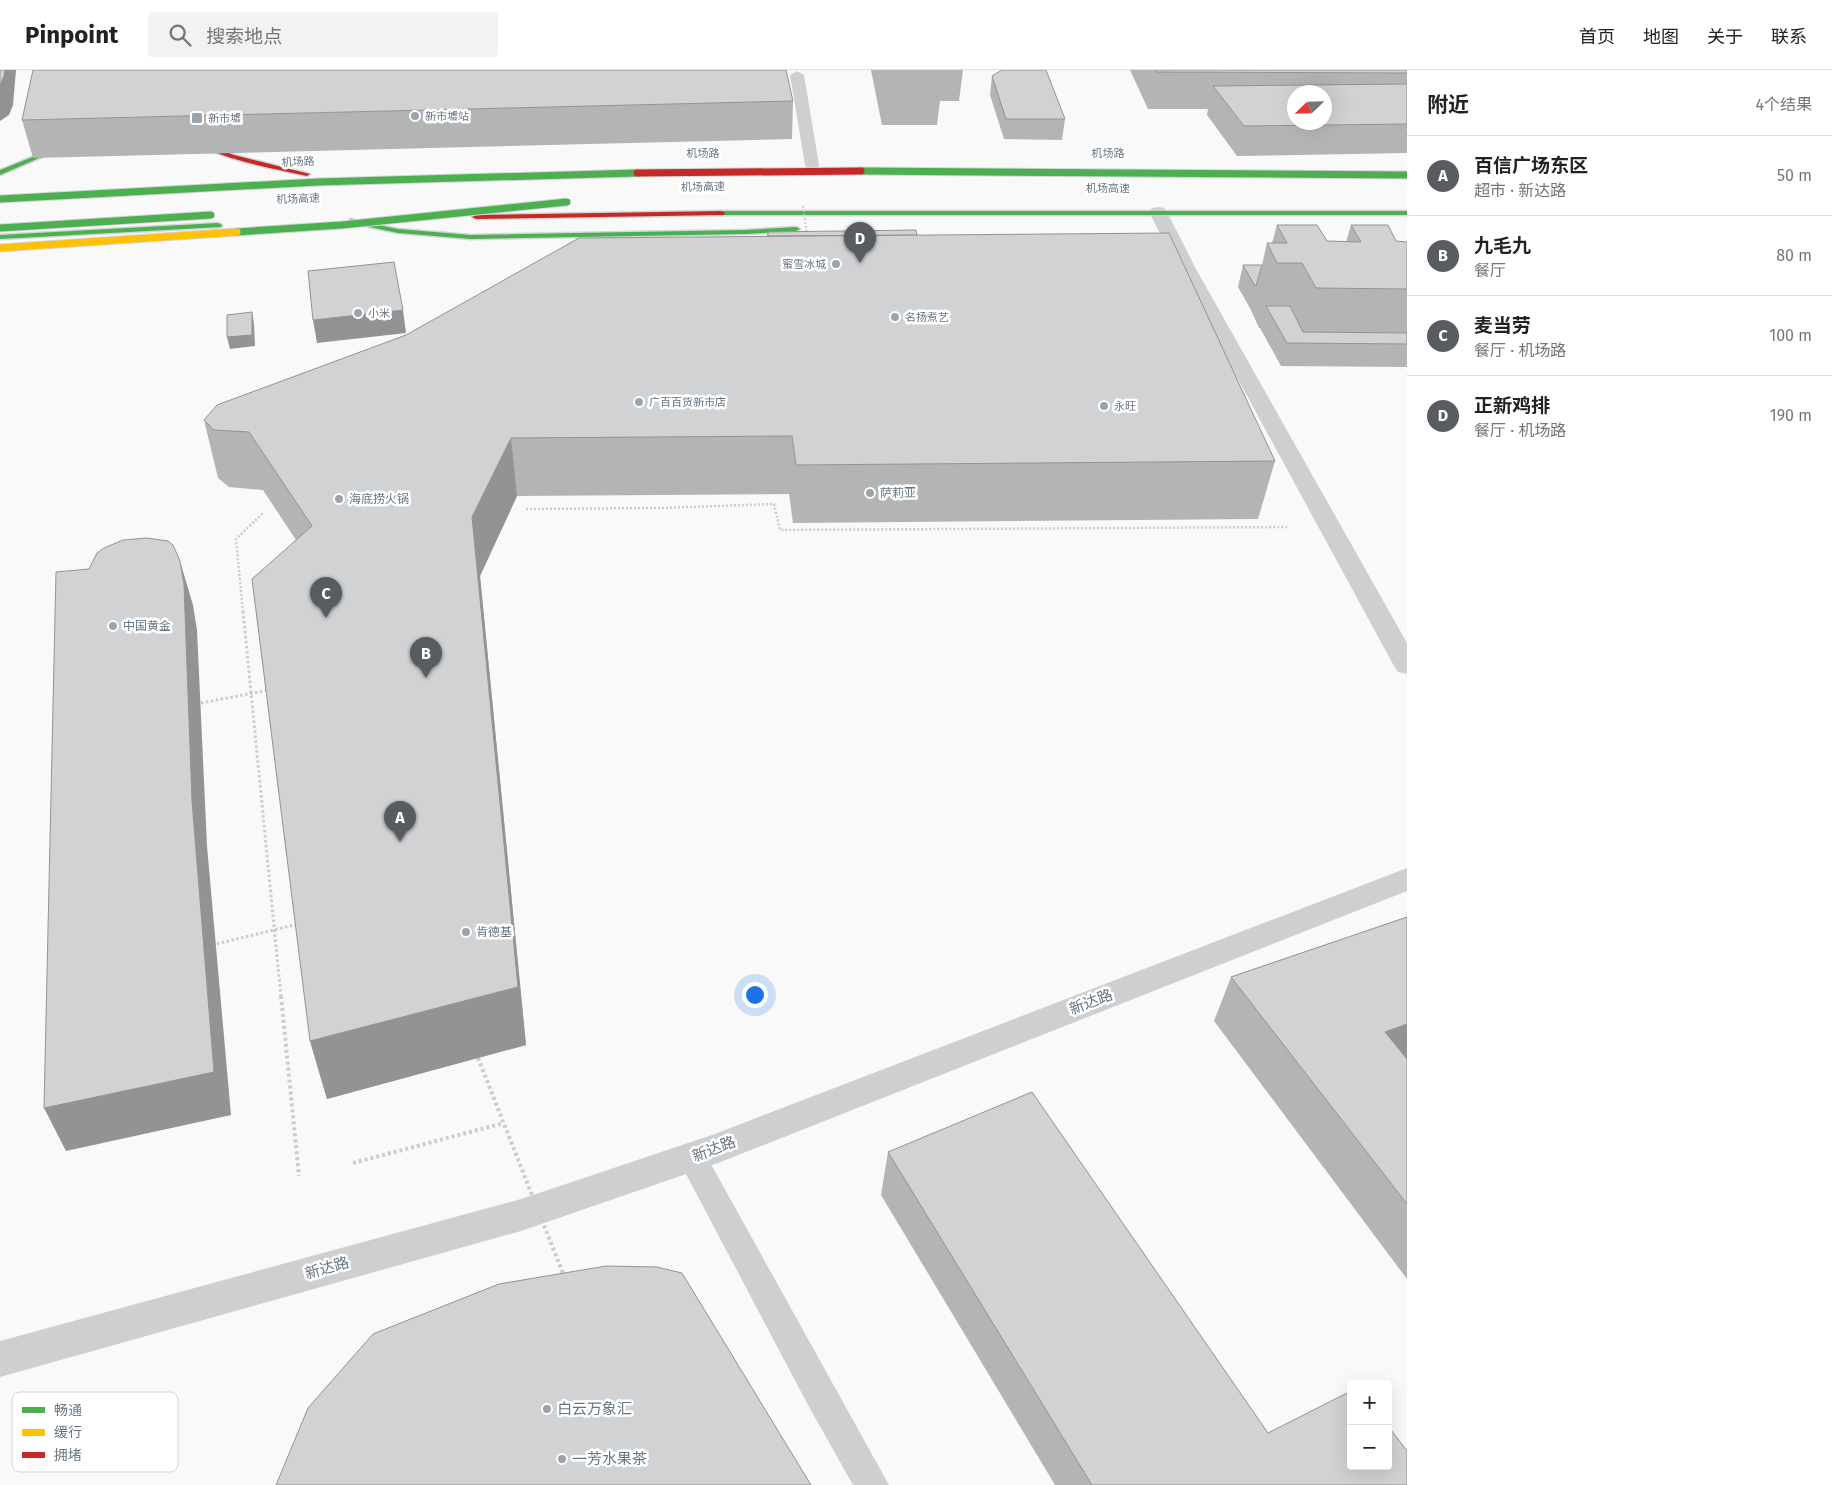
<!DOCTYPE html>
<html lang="zh">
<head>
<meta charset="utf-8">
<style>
	body { margin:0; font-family:"Fira Sans","Noto Sans SC",sans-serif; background:#f2f2f2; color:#222 }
	.controls { position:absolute; right:15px; bottom:15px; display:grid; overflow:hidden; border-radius:5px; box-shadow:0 5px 20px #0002 }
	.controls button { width:45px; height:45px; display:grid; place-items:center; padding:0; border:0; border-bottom:1px solid #e0e0e0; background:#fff; color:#222; font:25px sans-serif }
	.compass { position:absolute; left:1287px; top:15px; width:45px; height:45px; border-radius:50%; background:#fff; box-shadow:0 5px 20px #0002; rotate:247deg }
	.you { position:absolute; left:754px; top:924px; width:18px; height:18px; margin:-12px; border:4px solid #fff; border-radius:50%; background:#1a73e8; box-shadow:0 0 0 8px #1a73e833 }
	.badge { display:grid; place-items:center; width:32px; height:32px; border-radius:50%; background:#585c60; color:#fff; font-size:16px; font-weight:700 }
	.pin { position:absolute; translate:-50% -41px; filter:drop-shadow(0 1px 2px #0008) }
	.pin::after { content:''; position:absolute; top:26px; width:18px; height:15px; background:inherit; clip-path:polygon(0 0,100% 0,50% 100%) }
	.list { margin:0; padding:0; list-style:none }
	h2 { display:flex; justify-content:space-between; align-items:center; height:65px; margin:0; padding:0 20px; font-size:21px }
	h2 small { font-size:16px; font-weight:400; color:#767676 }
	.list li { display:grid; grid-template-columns:32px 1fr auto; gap:15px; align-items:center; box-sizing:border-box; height:80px; padding:0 20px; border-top:1px solid #e0e0e0 }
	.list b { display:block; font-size:19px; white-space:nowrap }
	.list p { margin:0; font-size:16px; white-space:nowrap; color:#767676 }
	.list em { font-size:16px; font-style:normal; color:#767676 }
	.icon { flex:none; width:28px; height:28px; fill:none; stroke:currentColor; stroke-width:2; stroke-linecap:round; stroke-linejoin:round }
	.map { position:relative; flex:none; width:1407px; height:1415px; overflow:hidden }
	header { display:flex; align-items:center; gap:30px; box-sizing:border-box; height:70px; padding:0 25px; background:#fff; border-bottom:1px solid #e0e0e0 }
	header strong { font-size:24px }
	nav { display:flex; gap:28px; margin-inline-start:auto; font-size:18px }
	.search { width:350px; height:45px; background:#f2f2f2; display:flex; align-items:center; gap:12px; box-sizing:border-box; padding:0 18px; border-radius:5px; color:#767676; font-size:19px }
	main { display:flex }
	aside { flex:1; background:#fff }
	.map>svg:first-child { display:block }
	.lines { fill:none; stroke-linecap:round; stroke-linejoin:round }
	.fast-casing { stroke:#d5d6d7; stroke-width:3 }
	.jam-casing { stroke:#d5d6d7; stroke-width:3 }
	.path-far2 { stroke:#cbcccd; stroke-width:2.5; stroke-dasharray:2 2; stroke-linecap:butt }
	.path-far1 { stroke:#cbcccd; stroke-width:3; stroke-dasharray:2.5 2.5; stroke-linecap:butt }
	.path { stroke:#cbcccd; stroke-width:4; stroke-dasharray:3 3; stroke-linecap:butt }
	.lane { fill:#cecfd0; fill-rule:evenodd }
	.street { fill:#cecfd0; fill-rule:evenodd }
	.fast { fill:#4caf50; fill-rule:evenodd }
	.jam { fill:#c62828; fill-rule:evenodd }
	.fast-bridge-casing { stroke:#d5d6d6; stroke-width:9; stroke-linecap:butt }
	.slow-bridge-casing { stroke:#d5d6d6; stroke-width:9; stroke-linecap:butt }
	.jam-bridge-casing { stroke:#d5d6d6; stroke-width:9; stroke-linecap:butt }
	.path-bridge-far2 { stroke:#cbcccd; stroke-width:2; stroke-dasharray:2 2; stroke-linecap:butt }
	.path-bridge-far1 { stroke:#cbcccd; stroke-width:3; stroke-dasharray:2.5 2.5; stroke-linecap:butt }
	.path-bridge { stroke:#cbcccd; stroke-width:4; stroke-dasharray:3 3; stroke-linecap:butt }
	.fast-bridge { stroke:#4caf50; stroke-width:7 }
	.slow-bridge { stroke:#ffc107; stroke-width:7 }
	.jam-bridge { stroke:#c62828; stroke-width:7 }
	.wall { fill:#b3b5b5 }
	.shaded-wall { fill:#929394 }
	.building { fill:#d0d2d3; stroke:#929394; fill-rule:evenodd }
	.poi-dot { fill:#99a4ac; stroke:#fff; stroke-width:2 }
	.labels { text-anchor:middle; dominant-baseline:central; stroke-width:5; stroke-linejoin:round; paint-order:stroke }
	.far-poi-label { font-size:11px; fill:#657683; stroke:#fff; text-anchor:start }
	.far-street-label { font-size:11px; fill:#657683; stroke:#fff }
	.poi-label { font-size:12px; fill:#657683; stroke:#fff; text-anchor:start }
	.near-street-label { font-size:15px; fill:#657683; stroke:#fff }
	.near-poi-label { font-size:15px; fill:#657683; stroke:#fff; text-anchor:start }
	.key { fill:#fff; stroke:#d1d6da; stroke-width:1 }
	.key-label { font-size:14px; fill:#657683 }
</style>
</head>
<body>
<header>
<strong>Pinpoint</strong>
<div class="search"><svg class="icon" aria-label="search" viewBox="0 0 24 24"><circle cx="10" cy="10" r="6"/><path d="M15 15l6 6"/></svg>搜索地点</div>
<nav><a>首页</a><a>地图</a><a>关于</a><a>联系</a></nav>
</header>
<main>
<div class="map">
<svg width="1407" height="1415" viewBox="0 0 1407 1415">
	<rect width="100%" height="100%" fill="#f9f9f9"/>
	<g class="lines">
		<defs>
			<g id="fast">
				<path d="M68 68 70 69V71L44 86 0 105V100L40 84Z"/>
				<path d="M718 141H1407V145H721L717 143Z"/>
				<path d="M350 149 398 159 471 165 745 160 796 157 800 159 796 161 745 164 471 169 398 163 350 153Z"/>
				<path d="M218 153 222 155 221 157 0 169V165Z"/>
			</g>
			<g id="jam">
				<path d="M187 68H191L234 85 310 104 307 106C266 97 225 90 187 70Z"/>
				<path d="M721 141 725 143 724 145 476 149 472 147 476 145Z"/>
			</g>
		</defs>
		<use href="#fast" class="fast-casing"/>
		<use href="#jam" class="jam-casing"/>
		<g class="path-far2">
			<path d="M526 439 661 438 774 434 780 460 1289 457"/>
			<path d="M243 542 236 469 263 443"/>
		</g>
		<path class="path-far1" d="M243 541 281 927"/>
		<g class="path">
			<path d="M281 926 299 1106"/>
			<path d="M353 1093 504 1053"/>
		</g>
		<g class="lane">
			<path d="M797 1 804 5 819 95 817 98H807L805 95 790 5Z"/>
			<path d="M692 1074 702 1078 889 1415H853L808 1335 677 1087 682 1078Z"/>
		</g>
		<g class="street">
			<path d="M1158 137 1164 138 1167 142 1196 199 1407 573V604L1398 602 1394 596 1178 199 1149 142 1152 138Z"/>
			<path d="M1407 798V821L718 1093 521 1161 0 1307V1271L521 1129 712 1065Z"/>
		</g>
		<use href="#fast" class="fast"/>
		<use href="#jam" class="jam"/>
		<defs>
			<g id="fast-bridge">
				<path d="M861 101 1407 105"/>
				<path d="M0 129 318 112 637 103"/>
				<path d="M0 158 211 145"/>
				<path d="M237 162 342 155 567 132"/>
			</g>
			<path id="slow-bridge" d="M0 178 237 162"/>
			<path id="jam-bridge" d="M637 103 861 101"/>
		</defs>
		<use href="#fast-bridge" class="fast-bridge-casing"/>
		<use href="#slow-bridge" class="slow-bridge-casing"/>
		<use href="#jam-bridge" class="jam-bridge-casing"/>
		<path class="path-bridge-far2" d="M803 136 807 164"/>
		<g class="path-bridge-far1">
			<path d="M196 634 269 620"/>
			<path d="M212 875 298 854"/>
		</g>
		<path class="path-bridge" d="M478 988 564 1206"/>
		<use href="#fast-bridge" class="fast-bridge"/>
		<use href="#slow-bridge" class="slow-bridge"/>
		<use href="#jam-bridge" class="jam-bridge"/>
	</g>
	<g class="wall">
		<path d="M871 0H963L959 31H940L937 55H882Z"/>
		<path d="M1130 0H1407V83L1237 86 1207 45 1208 39H1148Z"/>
		<path d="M992 6 1065 49 1062 70 1004 69 990 25Z"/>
		<path d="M793 31 792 69 33 88 22 50Z"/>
		<path d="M1277 155 1327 171 1346 172 1351 155 1396 171 1407 172V297L1281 296 1260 258H1259L1250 238 1238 217 1243 195H1262L1267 173H1272Z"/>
		<path d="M768 162 917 165 1275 391 1258 449 793 453 789 424 517 426 480 506 526 975 327 1029 310 971 296 470 263 420 229 417 218 408 204 350 767 166Z"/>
		<path d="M1407 847V1209L1214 951 1231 907Z"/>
		<path d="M888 1082 1268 1363 1407 1415H1055L881 1125Z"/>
	</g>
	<g class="shaded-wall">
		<path d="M5 0H16L13 35 9 45 0 51V15Z"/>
		<path d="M403 240 406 263 317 273 313 250Z"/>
		<path d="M252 242 254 254 255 276 230 279 227 267Z"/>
		<path d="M511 368 517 426 480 506 526 975 327 1029 310 971 472 447Z"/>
		<path d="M180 491 193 535 197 560 207 776 231 1045 66 1081 44 1038Z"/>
		<path d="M1407 954V989L1385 962Z"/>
	</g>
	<g class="building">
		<path d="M0 0H5L4 6 0 15Z"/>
		<path d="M33 0H786L793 31 22 50Z"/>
		<path d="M1002 0H1046L1065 49H1006L992 6Z"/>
		<path d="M1155 0H1407V3L1156 2Z"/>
		<path d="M1407 14V54L1244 56 1213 16ZM1294 22H1324V52H1294Z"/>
		<path d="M1277 155H1317L1327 171 1361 172 1351 155H1388L1396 171 1407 172V219L1316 218 1302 193H1277L1267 173H1287Z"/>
		<path d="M916 160 917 165 768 166V162Z"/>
		<path d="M1169 163 1275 391 796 395 792 366 511 368 472 447 518 917 310 971 252 509 312 456 249 362 214 360 204 350 217 335 406 265 579 168Z"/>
		<path d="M394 192 403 240 313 250 308 201Z"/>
		<path d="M1243 195H1262L1256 216H1255Z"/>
		<path d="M1266 236H1290L1303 262 1407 263V274L1287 273Z"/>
		<path d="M252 242V265L227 267V245Z"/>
		<path d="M147 468 168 471 173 475 180 491 184 515 192 731 214 1002 44 1038 56 502 89 499 97 483 104 478 123 470Z"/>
		<path d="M1407 847V954L1385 962 1407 989V1134L1231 907Z"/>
		<path d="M1032 1022 1268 1363 1351 1321V1396H1388V1356L1407 1381V1415H1092L888 1082Z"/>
		<path d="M606 1196 657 1197 682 1203 811 1415H276L308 1338 373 1264 499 1214Z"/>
	</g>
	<g class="poi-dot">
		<circle cx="415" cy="46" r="5"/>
		<rect x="191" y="42" width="12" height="12" rx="2.5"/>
		<circle cx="836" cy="194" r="5"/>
		<circle cx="358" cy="243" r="5"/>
		<circle cx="895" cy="247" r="5"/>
		<circle cx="639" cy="332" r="5"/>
		<circle cx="1104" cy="336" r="5"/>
		<circle cx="870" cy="423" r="5"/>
		<circle cx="339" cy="429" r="5"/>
		<circle cx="113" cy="556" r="5"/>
		<circle cx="466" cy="862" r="5"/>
		<circle cx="547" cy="1339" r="5"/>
		<circle cx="562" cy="1389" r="5"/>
	</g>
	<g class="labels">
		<g class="far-poi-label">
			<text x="425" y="46">新市墟站</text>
			<text x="208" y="48">新市墟</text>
			<text x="826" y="194" text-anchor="end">蜜雪冰城</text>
			<text x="368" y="243">小米</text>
			<text x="905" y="247">名扬煮艺</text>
			<text x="649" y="332">广百百货新市店</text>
			<text x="1114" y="336">永旺</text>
		</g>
		<g class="far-street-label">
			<text x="703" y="83">机场路</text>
			<text x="1108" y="83">机场路</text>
			<text transform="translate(298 92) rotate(-3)">机场路</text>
			<text transform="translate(703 117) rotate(-1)">机场高速</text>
			<text x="1108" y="118">机场高速</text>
			<text transform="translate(298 129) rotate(-2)">机场高速</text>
		</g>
		<g class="poi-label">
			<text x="880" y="423">萨莉亚</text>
			<text x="349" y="429">海底捞火锅</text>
			<text x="123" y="556">中国黄金</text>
			<text x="476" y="862">肯德基</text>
		</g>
		<g class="near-street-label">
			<text transform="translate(1091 932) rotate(-21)">新达路</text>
			<text transform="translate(714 1079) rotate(-21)">新达路</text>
			<text transform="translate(327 1198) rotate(-16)">新达路</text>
		</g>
		<g class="near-poi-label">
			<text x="557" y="1339">白云万象汇</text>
			<text x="572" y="1389">一芳水果茶</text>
		</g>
	</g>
	<rect x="12" y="1322" width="166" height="80" rx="8" class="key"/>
	<rect x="22" y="1337" width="23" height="6" fill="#4caf50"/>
	<rect x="22" y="1359" width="23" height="7" fill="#ffc107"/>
	<rect x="22" y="1382" width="23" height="6" fill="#c62828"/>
	<g class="key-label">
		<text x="54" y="1345">畅通</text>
		<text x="54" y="1367">缓行</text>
		<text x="54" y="1390">拥堵</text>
	</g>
</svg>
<div class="controls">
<button>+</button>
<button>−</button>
</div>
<svg class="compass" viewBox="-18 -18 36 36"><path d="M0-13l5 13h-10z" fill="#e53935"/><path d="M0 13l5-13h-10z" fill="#767676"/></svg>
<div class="you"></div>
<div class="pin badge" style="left:400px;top:772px">A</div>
<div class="pin badge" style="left:426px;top:608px">B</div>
<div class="pin badge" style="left:326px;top:548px">C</div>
<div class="pin badge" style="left:860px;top:193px">D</div>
</div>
<aside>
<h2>附近<small>4个结果</small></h2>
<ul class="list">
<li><span class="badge">A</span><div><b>百信广场东区</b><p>超市 · 新达路</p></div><em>50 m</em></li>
<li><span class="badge">B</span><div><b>九毛九</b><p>餐厅</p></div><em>80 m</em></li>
<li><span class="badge">C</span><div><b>麦当劳</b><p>餐厅 · 机场路</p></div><em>100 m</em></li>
<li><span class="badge">D</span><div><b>正新鸡排</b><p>餐厅 · 机场路</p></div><em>190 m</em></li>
</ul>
</aside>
</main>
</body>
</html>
